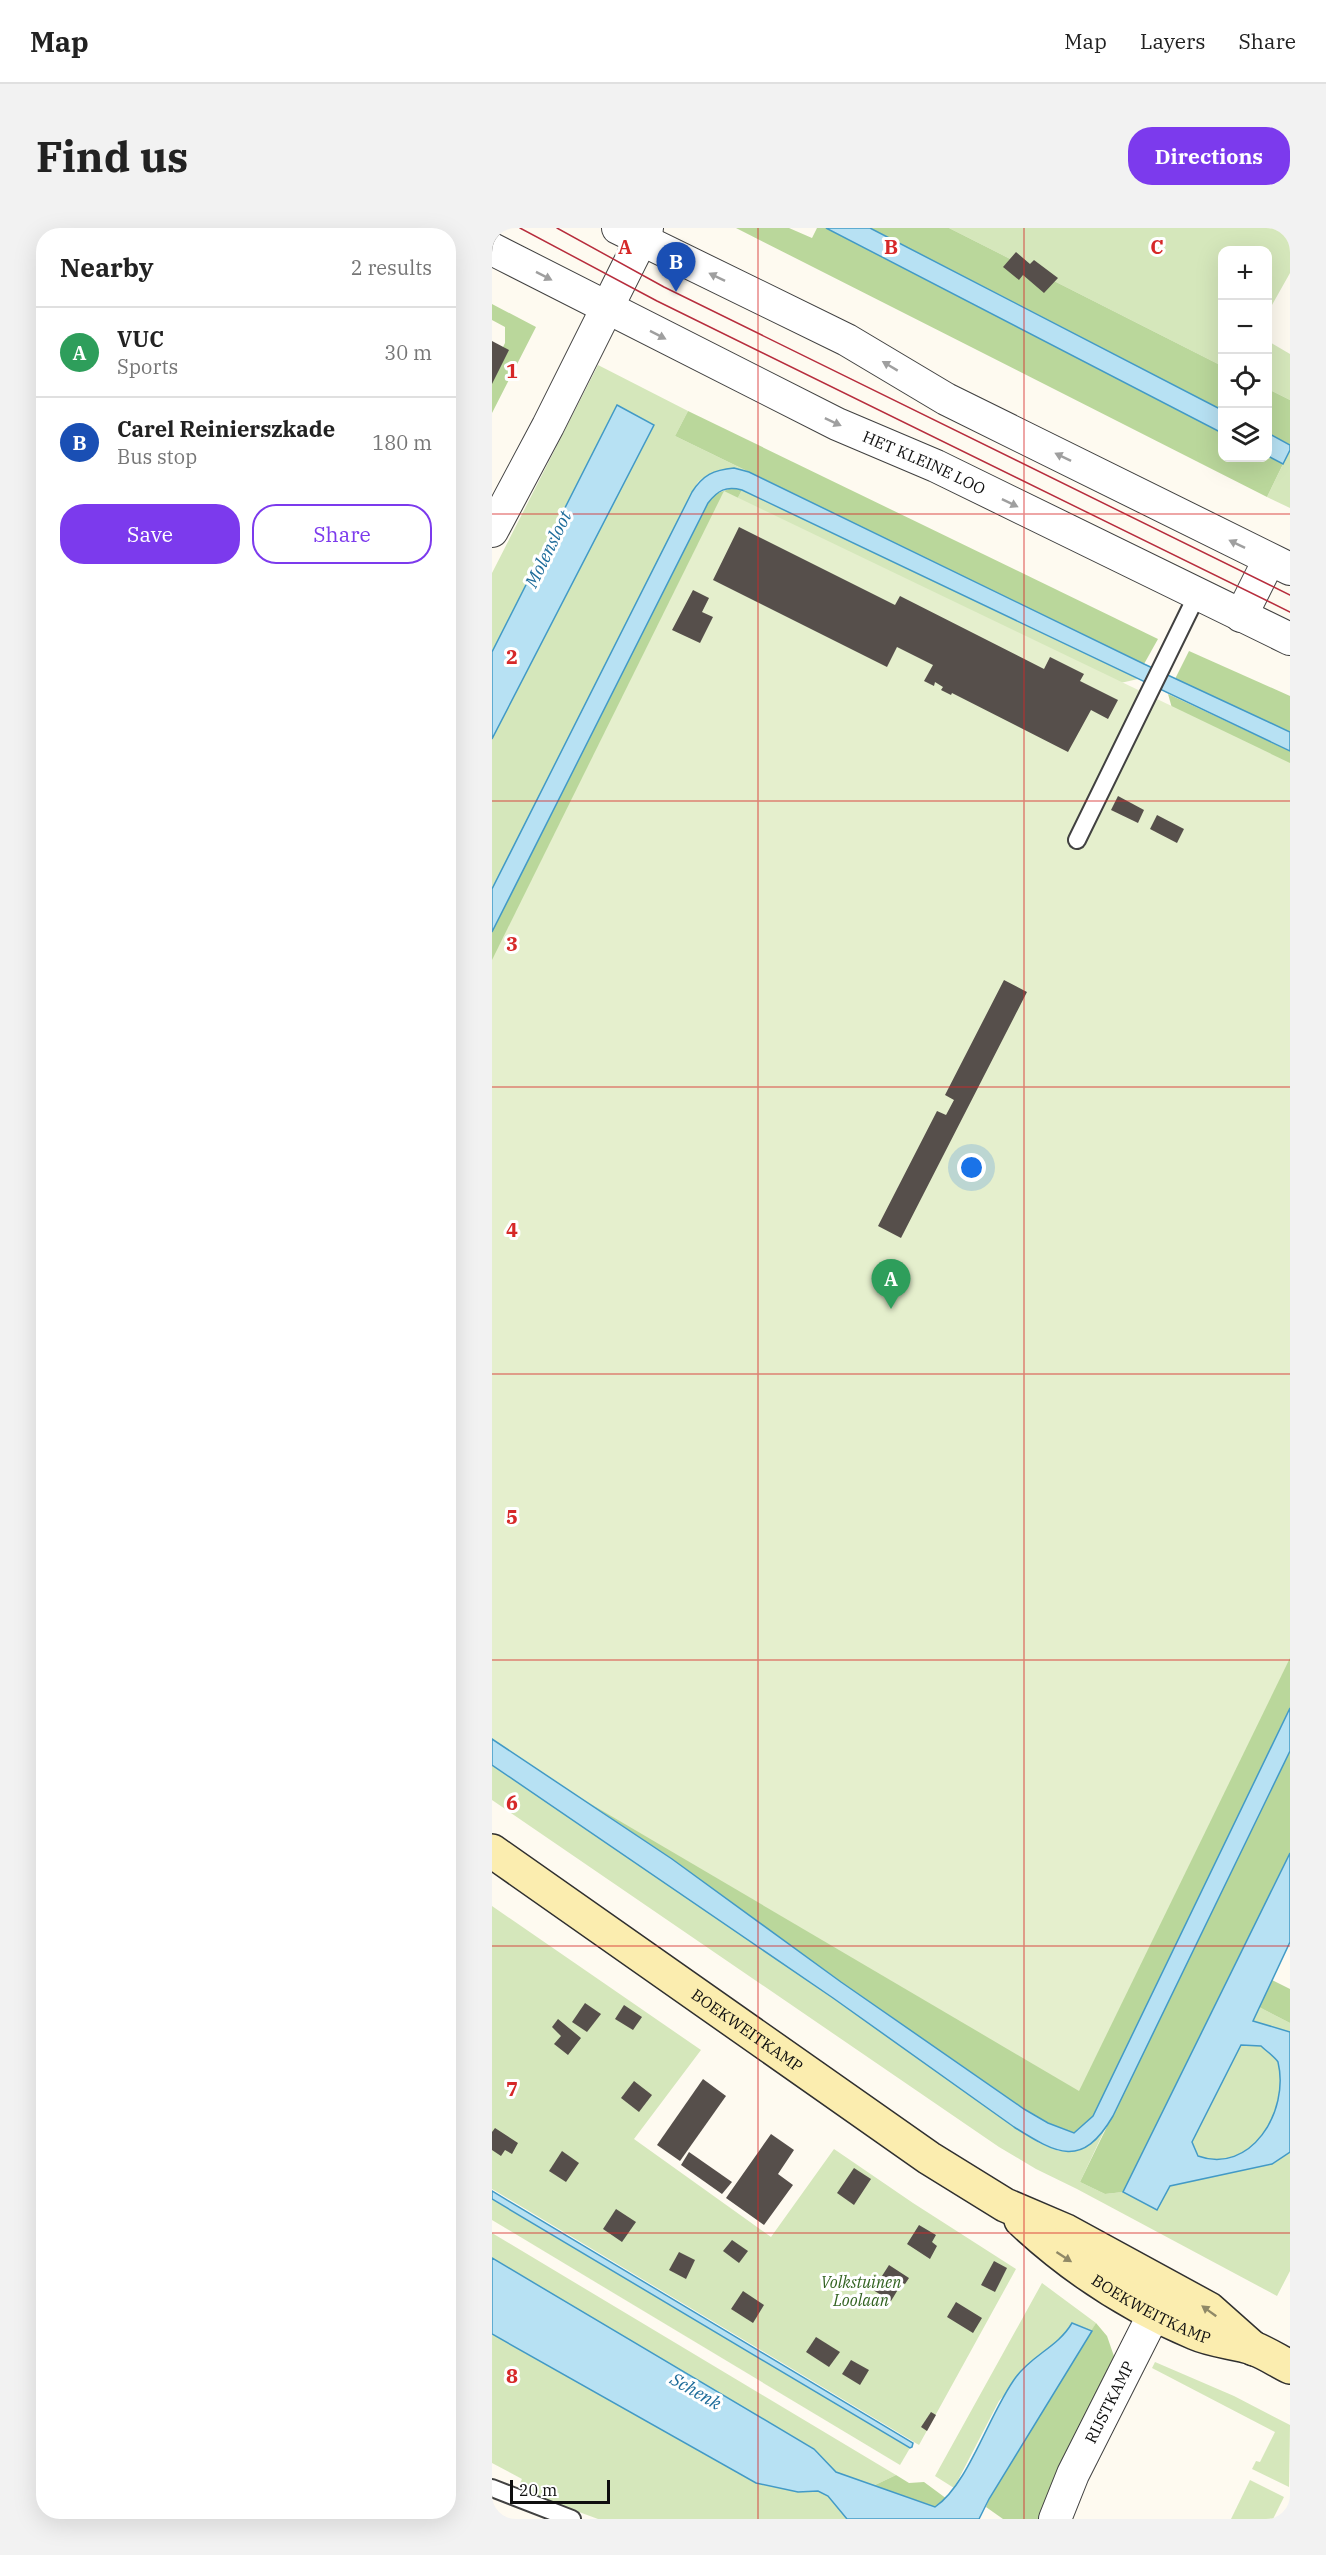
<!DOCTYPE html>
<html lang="en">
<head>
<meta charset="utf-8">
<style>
	body { margin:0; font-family:"IBM Plex Serif",serif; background:#f2f2f2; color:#222 }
	.controls { position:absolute; right:18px; top:18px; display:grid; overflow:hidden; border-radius:12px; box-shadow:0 6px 24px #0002 }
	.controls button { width:54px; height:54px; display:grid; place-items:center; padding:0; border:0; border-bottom:2px solid #e0e0e0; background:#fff; color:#222; font:30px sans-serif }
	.scale { position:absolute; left:18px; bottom:15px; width:100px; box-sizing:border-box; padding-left:6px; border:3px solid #0e0e0e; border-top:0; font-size:16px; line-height:21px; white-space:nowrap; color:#0e0e0e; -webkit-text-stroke:4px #fff; paint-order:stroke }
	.you { position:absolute; left:480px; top:940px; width:21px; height:21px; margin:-15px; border:4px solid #fff; border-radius:50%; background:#1a73e8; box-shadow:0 0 0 9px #1a73e833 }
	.badge { display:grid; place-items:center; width:39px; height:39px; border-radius:50%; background:#7c3aed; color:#fff; font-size:20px; font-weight:700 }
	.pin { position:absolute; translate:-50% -50px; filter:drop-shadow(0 2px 3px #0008) }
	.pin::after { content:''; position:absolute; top:32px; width:21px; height:18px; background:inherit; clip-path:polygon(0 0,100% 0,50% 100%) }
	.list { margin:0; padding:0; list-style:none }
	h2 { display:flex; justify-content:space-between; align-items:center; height:78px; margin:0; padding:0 24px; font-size:26px }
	h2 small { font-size:20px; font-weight:400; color:#767676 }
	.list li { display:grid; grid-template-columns:39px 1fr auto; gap:18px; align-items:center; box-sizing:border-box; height:90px; padding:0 24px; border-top:2px solid #e0e0e0 }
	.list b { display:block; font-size:22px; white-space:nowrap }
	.list p { margin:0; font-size:20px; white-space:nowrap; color:#767676 }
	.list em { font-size:20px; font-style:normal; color:#767676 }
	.actions { display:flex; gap:12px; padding:18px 24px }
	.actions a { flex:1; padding:14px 0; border:2px solid #7c3aed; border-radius:24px; text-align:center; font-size:21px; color:#7c3aed }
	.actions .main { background:#7c3aed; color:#fff }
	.icon { flex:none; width:33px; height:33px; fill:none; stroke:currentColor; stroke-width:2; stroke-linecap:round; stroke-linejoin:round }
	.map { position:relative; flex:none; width:798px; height:2291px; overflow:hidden; border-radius:24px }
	header { display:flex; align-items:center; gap:36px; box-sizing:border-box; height:84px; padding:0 30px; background:#fff; border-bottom:2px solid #e0e0e0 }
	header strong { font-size:28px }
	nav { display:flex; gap:33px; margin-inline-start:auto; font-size:21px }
	.intro { display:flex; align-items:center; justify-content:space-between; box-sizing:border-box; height:144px; padding:0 36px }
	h1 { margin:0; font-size:42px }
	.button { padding:15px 27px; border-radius:24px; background:#7c3aed; color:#fff; font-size:21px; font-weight:700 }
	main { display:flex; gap:36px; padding:0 36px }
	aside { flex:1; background:#fff; border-radius:24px; box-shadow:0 6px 24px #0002 }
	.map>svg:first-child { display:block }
	.green { fill:#d5e7bb }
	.forest { fill:#bad79b }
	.pitch { fill:#e5efcd }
	.water { fill:#b7e1f3; stroke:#429ac6; stroke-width:1.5; fill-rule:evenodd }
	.building { fill:#564f4b }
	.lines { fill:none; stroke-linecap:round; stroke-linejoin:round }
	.lane-casing { stroke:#414141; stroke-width:20 }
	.street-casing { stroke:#414141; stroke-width:34 }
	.secondary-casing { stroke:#303030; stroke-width:36 }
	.lane { stroke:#fff; stroke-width:16 }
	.street { stroke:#fff; stroke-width:32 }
	.secondary { stroke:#fbedaf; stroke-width:33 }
	.tram { stroke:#b72d3d; stroke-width:1.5 }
	.oneway { fill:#9f9f9f }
	.oneway2 { fill:#908967 }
	.grid { fill:none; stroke:#d62828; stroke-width:1.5; stroke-opacity:0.55 }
	.labels { text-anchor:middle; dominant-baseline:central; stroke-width:6; stroke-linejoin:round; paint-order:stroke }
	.street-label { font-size:16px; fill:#0e0e0e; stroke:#fff }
	.park-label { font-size:16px; font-style:italic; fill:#336322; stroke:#fff }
	.water-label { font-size:18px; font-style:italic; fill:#1e6c9a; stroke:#fff }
	.grid-label { font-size:20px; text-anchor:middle; font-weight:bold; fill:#d62828; stroke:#fff; stroke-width:6; stroke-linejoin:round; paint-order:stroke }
</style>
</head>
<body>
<header>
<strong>Map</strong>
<nav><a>Map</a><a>Layers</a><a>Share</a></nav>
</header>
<div class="intro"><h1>Find us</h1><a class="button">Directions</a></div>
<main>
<aside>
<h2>Nearby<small>2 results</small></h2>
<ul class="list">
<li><span class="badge" style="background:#2e9e5b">A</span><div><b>VUC</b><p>Sports</p></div><em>30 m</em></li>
<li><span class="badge" style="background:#1a4fb4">B</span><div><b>Carel Reinierszkade</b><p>Bus stop</p></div><em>180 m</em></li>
</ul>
<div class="actions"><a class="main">Save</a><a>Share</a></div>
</aside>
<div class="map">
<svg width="798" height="2291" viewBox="0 0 798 2291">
	<rect width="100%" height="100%" fill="#fefaf0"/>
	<g class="green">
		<path d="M457 0H798V45L776 84V22H730V138Z"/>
		<path d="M776 113 798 126V172L776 161Z"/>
		<path d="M106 137 196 183 183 208 257 244C240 240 220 241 206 254L0 661V511L162 197 125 178 0 424V345Z"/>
		<path d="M798 222V280L775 269Z"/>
		<path d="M250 262 646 451 624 456 237 286Z"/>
		<path d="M0 1537 341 1770 547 1915 567 1923 597 1917 614 1899 588 1954 613 1966 631 1964 665 1982 678 1958 780 1936 798 1924V2043L785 2068 585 1961 544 1941 507 1919 0 1572Z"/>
		<path d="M0 1678 209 1822 142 1911 279 2009 342 1921 421 1975 524 2041 427 2217 0 1961Z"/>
		<path d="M767 1779 798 1795V1804L760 1793Z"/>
		<path d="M749 1816 769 1818C774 1823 782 1828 786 1834 798 1885 758 1946 706 1928L700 1914Z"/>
		<path d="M0 1971 418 2220 408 2237 0 1992Z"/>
		<path d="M0 2005 404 2247 381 2258 344 2244 322 2221 0 2030Z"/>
		<path d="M550 2055 604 2095 600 2103 580 2095 572 2109 549 2126 507 2173 462 2260 443 2248Z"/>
		<path d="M0 2106 157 2193 286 2259 306 2264 326 2263 336 2268 355 2291H106L25 2261 30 2251 0 2235Z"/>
		<path d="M663 2134 742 2168 798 2197 797 2259 760 2241 764 2233 768 2234 783 2204 660 2140Z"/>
		<path d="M758 2252 792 2269 781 2291H739Z"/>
	</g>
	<g class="forest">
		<path d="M244 0H297L320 10 325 0H334L730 205V230L776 228 791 236 775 269Z"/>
		<path d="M378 0H457L730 138V182Z"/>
		<path d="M0 76 44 99 0 185V141L13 115V99L0 92Z"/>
		<path d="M776 161 798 172V217L776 205Z"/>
		<path d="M196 183 666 411 652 436 183 208Z"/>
		<path d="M240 260 250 262 175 402 0 829V704L216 275 223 266Z"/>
		<path d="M697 423 798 468V504L683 451Z"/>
		<path d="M676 466 798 523V557L686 501Z"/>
		<path d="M798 1401V1480L601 1888 582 1905 556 1895 532 1881 349 1754 180 1631 8 1515Z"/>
		<path d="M798 1523V1625L631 1964 613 1966 588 1954Z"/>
		<path d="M780 1752 798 1761V1795L767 1779Z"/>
		<path d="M604 2095 615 2108 624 2134 552 2291H511L494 2279 497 2271Z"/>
		<path d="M404 2247 417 2255 432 2254 455 2271 443 2279 381 2258Z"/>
	</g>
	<path class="pitch" d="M232 263 798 535V1430L587 1863 0 1518V732Z"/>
	<g class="water">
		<path d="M334 0H378L730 182V205Z"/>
		<path d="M125 177 162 197 0 511V424Z"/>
		<path d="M776 205 798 217V222L791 236 776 228Z"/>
		<path d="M242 240 257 244 652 436 798 504V523L250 262C234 258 226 262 216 275L0 704V661L200 264C211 247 221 242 242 240Z"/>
		<path d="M798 1480V1523L621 1888C590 1941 565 1926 522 1899L341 1770 0 1537V1511L180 1631 349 1754 532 1881 556 1895 582 1905 601 1888Z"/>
		<path d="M798 1625V1714L761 1793 798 1804V1924L780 1936 678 1958 665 1982 631 1964ZM749 1817 769 1818C774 1823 782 1828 786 1834 798 1884 758 1947 706 1928L700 1914Z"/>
		<path d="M0 1963 421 2215 420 2219 418 2220 0 1971Z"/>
		<path d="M0 2030 322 2221 344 2244 443 2279C477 2256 497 2185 524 2149 540 2127 566 2119 580 2095L600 2103 497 2271 487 2291H355L336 2268 326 2263 306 2264 264 2255 0 2106Z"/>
	</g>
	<g class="building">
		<path d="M524 24 538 36 542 32 566 50 552 65 531 47 527 52 511 39Z"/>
		<path d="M0 113 17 122 0 156Z"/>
		<path d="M247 299 403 377 408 368 552 441 558 429 592 446 588 453 626 472 616 491 599 482 576 524 460 465 459 467 449 462 451 459 443 454 442 458 432 453 441 437 405 419 395 439 221 352Z"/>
		<path d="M201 362 217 370 210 384 221 389 208 415 180 402Z"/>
		<path d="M626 568 652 582 646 595 619 582Z"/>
		<path d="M665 587 692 601 685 615 658 601Z"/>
		<path d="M512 752 535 764 409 1010 386 998 445 883 454 887 462 872 453 867Z"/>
		<path d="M93 1775 109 1786 95 1804 80 1794Z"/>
		<path d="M132 1777 150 1789 141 1802 123 1791Z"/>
		<path d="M66 1791 89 1810 76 1827 62 1816 69 1808 60 1799Z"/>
		<path d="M211 1851 234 1868 188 1933 165 1917Z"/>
		<path d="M142 1853 160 1867 147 1884 129 1870Z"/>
		<path d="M3 1900 26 1915 20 1926 13 1922 9 1928 0 1922V1904Z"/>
		<path d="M279 1906 302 1922 286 1946 301 1957 272 1997 234 1970Z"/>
		<path d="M70 1923 87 1935 74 1954 57 1943Z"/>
		<path d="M197 1924 240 1954 230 1966 189 1937Z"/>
		<path d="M362 1940 379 1951 362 1977 345 1965Z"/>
		<path d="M124 1981 144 1994 130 2014 111 2001Z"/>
		<path d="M427 1997 444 2007 440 2014 445 2018 438 2031 415 2016Z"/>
		<path d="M240 2012 256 2023 247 2035 231 2023Z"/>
		<path d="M187 2024 203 2032 194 2051 177 2042Z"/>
		<path d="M502 2033 515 2040 503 2064 489 2057Z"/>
		<path d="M397 2037 417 2050 413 2056 410 2055 399 2073 381 2062Z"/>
		<path d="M251 2063 272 2077 261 2095 239 2081Z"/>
		<path d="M464 2074 490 2090 481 2105 455 2089Z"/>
		<path d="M324 2109 348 2124 337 2139 314 2124Z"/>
		<path d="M359 2132 377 2142 368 2157 350 2146Z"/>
		<path d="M439 2184 444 2187 435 2203 429 2199Z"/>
	</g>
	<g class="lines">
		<defs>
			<g id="lane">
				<path d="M585 612 705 367"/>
				<path d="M0 2260 80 2291"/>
			</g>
			<g id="street">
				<path d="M126 0 355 112 454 171 798 341"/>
				<path id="s1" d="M0 21 345 196 444 238 798 411"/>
				<path d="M0 303 56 198 155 0"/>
				<path d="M749 388 777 332"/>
				<path id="s2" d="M563 2291 581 2246 674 2062"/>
			</g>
			<g id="secondary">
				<path id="s3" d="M0 1623 437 1930 513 1977 574 2003 717 2081 762 2121"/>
				<path id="s4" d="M529 1992C579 2039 639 2078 703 2105 721 2113 742 2114 761 2120 774 2125 786 2133 798 2139"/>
			</g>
		</defs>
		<use href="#lane" class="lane-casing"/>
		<use href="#street" class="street-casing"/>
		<use href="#secondary" class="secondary-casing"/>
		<use href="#lane" class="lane"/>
		<use href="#street" class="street"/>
		<use href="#secondary" class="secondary"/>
		<g class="tram">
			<path d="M28 0 165 73 798 384"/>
			<path d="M65 0 172 59 798 367"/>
		</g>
	</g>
	<defs><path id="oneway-solid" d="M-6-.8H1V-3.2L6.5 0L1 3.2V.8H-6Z" transform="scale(1.5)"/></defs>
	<g class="oneway">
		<use href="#oneway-solid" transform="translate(52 48) rotate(27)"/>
		<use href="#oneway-solid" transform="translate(225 49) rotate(-154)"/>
		<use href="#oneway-solid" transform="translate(166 107) rotate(27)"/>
		<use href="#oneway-solid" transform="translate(398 138) rotate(-149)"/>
		<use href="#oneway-solid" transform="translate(341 194) rotate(25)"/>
		<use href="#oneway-solid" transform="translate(571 229) rotate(-154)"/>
		<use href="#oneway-solid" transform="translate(518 275) rotate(26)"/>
		<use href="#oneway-solid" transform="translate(745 316) rotate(-154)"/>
	</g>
	<g class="oneway2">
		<use href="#oneway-solid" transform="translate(572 2029) rotate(33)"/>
		<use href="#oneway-solid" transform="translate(717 2083) rotate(-144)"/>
	</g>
	<path class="grid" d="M266 0V2291M532 0V2291M0 286H798M0 573H798M0 859H798M0 1146H798M0 1432H798M0 1718H798M0 2005H798"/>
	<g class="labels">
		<g class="street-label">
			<text stroke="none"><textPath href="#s1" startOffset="482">HET KLEINE LOO</textPath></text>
			<text stroke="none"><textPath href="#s3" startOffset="312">BOEKWEITKAMP</textPath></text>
			<text stroke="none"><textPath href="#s4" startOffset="159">BOEKWEITKAMP</textPath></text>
			<text stroke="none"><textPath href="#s2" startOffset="129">RIJSTKAMP</textPath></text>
		</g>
		<g class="park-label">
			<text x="369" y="2054">Volkstuinen<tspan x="369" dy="18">Loolaan</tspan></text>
		</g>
		<g class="water-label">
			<text transform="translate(56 321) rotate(-64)">Molensloot</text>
			<text transform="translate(204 2163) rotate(30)">Schenk</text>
		</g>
	</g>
	<g class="grid-label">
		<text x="133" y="26">A</text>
		<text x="399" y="26">B</text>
		<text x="665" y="26">C</text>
		<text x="20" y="150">1</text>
		<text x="20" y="436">2</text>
		<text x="20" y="723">3</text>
		<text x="20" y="1009">4</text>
		<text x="20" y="1296">5</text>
		<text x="20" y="1582">6</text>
		<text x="20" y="1868">7</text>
		<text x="20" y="2155">8</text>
	</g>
</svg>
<div class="controls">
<button>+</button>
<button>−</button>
<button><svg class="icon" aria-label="locate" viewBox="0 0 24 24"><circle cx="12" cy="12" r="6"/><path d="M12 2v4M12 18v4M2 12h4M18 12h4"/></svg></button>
<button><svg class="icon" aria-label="layers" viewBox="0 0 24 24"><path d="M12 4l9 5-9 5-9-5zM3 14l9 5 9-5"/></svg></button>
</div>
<div class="scale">20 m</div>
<div class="you"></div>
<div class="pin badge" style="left:399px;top:1081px;background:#2e9e5b">A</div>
<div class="pin badge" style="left:184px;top:64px;background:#1a4fb4">B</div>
</div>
</main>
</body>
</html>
